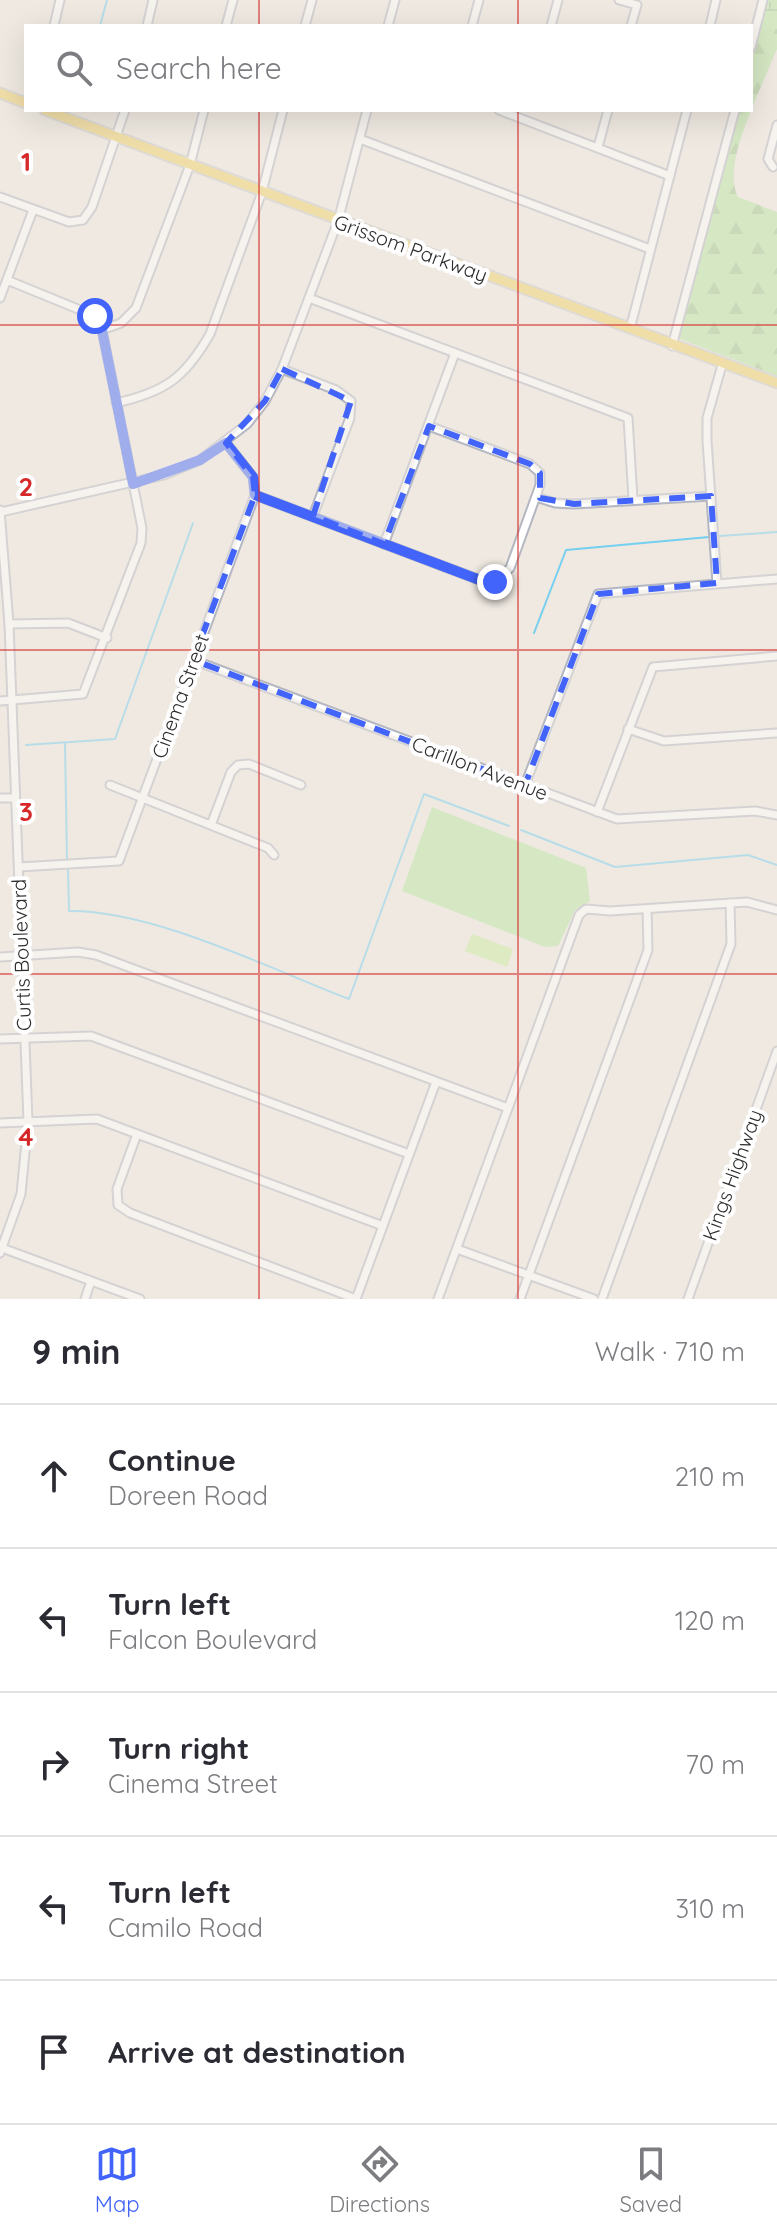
<!DOCTYPE html>
<html lang="en">
<head>
<meta charset="utf-8">
<style>
	body { margin:0; font-family:Quicksand,sans-serif; background:#f2f2f3; color:#2b2b33 }
	.stop { position:absolute; width:24px; height:24px; margin:-18px; border:6px solid #4264fb; border-radius:50%; background:#fff }
	.stop.end { background:#4264fb; border-color:#fff; box-shadow:0 2px 8px #0008 }
	.list { margin:0; padding:0; list-style:none }
	h2 { display:flex; justify-content:space-between; align-items:center; height:104px; margin:0; padding:0 32px; font-size:34px }
	h2 small { font-size:26px; font-weight:400; color:#7c7c81 }
	.list li { display:grid; grid-template-columns:52px 1fr auto; gap:24px; align-items:center; box-sizing:border-box; height:144px; padding:0 32px; border-top:2px solid #e1e1e2 }
	.list b { display:block; font-size:30px; white-space:nowrap }
	.list p { margin:0; font-size:26px; white-space:nowrap; color:#7c7c81 }
	.list em { font-size:26px; font-style:normal; color:#7c7c81 }
	.icon { flex:none; width:44px; height:44px; fill:none; stroke:currentColor; stroke-width:2; stroke-linecap:round; stroke-linejoin:round }
	.map { position:relative; flex:none; width:777px; height:1299px; overflow:hidden }
	.search { position:absolute; background:#fff; box-shadow:0 8px 32px #0002; left:24px; right:24px; top:24px; height:88px; display:flex; align-items:center; gap:20px; box-sizing:border-box; padding:0 28px; border-radius:0px; color:#7c7c81; font-size:30px }
	.sheet { height:824px; background:#fff }
	nav { display:flex; justify-content:space-around; align-items:center; box-sizing:border-box; height:112px; border-top:2px solid #e1e1e2; background:#fff; font-size:22px; color:#7c7c81 }
	nav a { display:grid; justify-items:center; gap:4px }
	nav .on { color:#4264fb }
	.map>svg:first-child { display:block }
	.forest { fill:url(#forest-firs) }
	.wetland { fill:url(#wetland-marsh) }
	.park { fill:#b6e59e }
	.pitch { fill:#c9ec9a }
	.lines { fill:none; stroke-linecap:round; stroke-linejoin:round }
	.stream { stroke:#75cff0; stroke-width:2 }
	.minor-casing { stroke:#b4b7c1; stroke-width:11 }
	.major-casing { stroke:#c9c9c9; stroke-width:13 }
	.minor { stroke:#fff; stroke-width:7 }
	.major { stroke:#f2d163; stroke-width:9 }
	.route { stroke:#4264fb; stroke-width:10 }
	.marked { fill:none; stroke:#4264fb; stroke-width:6; stroke-dasharray:16 10; stroke-linejoin:round }
	.grid { fill:none; stroke:#d62828; stroke-width:2; stroke-opacity:0.55 }
	.labels { text-anchor:middle; dominant-baseline:central; stroke-width:8; stroke-linejoin:round; paint-order:stroke }
	.street-label { font-size:20px; fill:#2e2e2e; stroke:#fff }
	.grid-label { font-size:26px; text-anchor:middle; font-weight:bold; fill:#d62828; stroke:#fff; stroke-width:8; stroke-linejoin:round; paint-order:stroke }
</style>
</head>
<body>
<div class="map">
<svg width="777" height="1299" viewBox="0 0 777 1299">
	<defs>
		<pattern id="forest-firs" width="22" height="20" patternUnits="userSpaceOnUse" patternTransform="scale(2)"><rect width="22" height="20" fill="#b6e59e"/><path d="M5 1l3.5 6h-7zM16 11l3.5 6h-7z" fill="#9dc588"/></pattern>
		<pattern id="wetland-marsh" width="20" height="14" patternUnits="userSpaceOnUse" patternTransform="scale(2)"><rect width="20" height="14" fill="#b6e59e"/><path d="M1 5h8M5 5V1M11 12h8M15 12V8" fill="none" stroke="#9dc588"/></pattern>
	</defs>
	<rect width="100%" height="100%" fill="#efe9e1"/>
	<g class="forest">
		<path d="M771 28 777 29V49L751 110V65L758 34Z"/>
		<path d="M739 110H751C742 135 726 172 738 197L777 212V376L675 337Z"/>
	</g>
	<path class="wetland" d="M766 0H777V29L758 34Z"/>
	<path class="park" d="M432 807 586 868 590 901 575 910 558 946 545 947 402 891Z"/>
	<path class="pitch" d="M472 934 513 949 507 967 465 951Z"/>
	<g class="lines">
		<g class="stream">
			<path d="M100 26 107 0"/>
			<path d="M719 536 777 532"/>
			<path d="M534 633 566 550 709 537"/>
			<path d="M65 744 67 859"/>
			<path d="M26 745 115 739 193 523"/>
			<path d="M521 830 615 867 748 855 777 865"/>
			<path d="M68 869 69 911C153 910 268 968 349 999L424 794 509 826"/>
		</g>
		<defs>
			<g id="minor">
				<path d="M619 0 637 5 631 26"/>
				<path d="M54 26 60 0"/>
				<path d="M147 26 153 0"/>
				<path d="M226 26 233 0"/>
				<path d="M305 26 312 0"/>
				<path d="M388 26 395 0"/>
				<path d="M472 26 479 0"/>
				<path d="M551 26 558 0"/>
				<path d="M710 26 716 0"/>
				<path d="M751 47 763 0"/>
				<path d="M499 110 670 176"/>
				<path d="M360 139 650 249"/>
				<path d="M598 147 608 110"/>
				<path d="M773 167 768 159 777 125"/>
				<path d="M0 197 69 222 83 220 92 207 125 110"/>
				<path d="M0 298 33 210"/>
				<path d="M309 298 628 418 633 499"/>
				<path d="M630 329 687 110"/>
				<path d="M102 330 121 323 136 308 190 165 204 110"/>
				<path d="M672 346 735 110"/>
				<path d="M282 369 336 390 351 401 350 418 313 516"/>
				<path d="M116 403C165 392 185 378 210 334L262 192 283 110"/>
				<path d="M255 495 485 582H495L510 568 540 485V473L530 464 429 426"/>
				<path d="M536 497 555 503 574 504 711 496"/>
				<path d="M0 510 9 624 28 1121 21 1194 0 1253"/>
				<path d="M1 512 164 475 200 460 247 424 265 401 282 369 338 221 367 110"/>
				<path d="M384 544 455 353"/>
				<path d="M717 583 707 441V418L722 365"/>
				<path d="M9 624 68 623 107 638"/>
				<path d="M193 660 617 819 755 811 777 815"/>
				<path d="M0 701 83 694 141 543 142 528 102 330 95 316 7 280"/>
				<path d="M628 729 664 741 777 733"/>
				<path d="M110 785 268 848 274 855"/>
				<path d="M525 785 598 594 777 579"/>
				<path d="M0 798H14"/>
				<path d="M597 812 653 667 777 656"/>
				<path d="M211 825 231 772 238 765 249 764 301 785"/>
				<path d="M19 867 119 861 255 495 253 477 226 443"/>
				<path d="M0 957 78 952 96 955 508 1108"/>
				<path d="M0 1039 91 1036 409 1154"/>
				<path d="M0 1123 97 1119 383 1226"/>
				<path d="M137 1134 117 1189 118 1205 130 1213 356 1299"/>
				<path d="M2 1248 140 1299"/>
				<path d="M457 1249 594 1299"/>
				<path d="M85 1299 91 1281"/>
				<path d="M356 1299 436 1082"/>
				<path d="M438 1299 579 915 586 909 610 911 747 902 777 910"/>
				<path d="M520 1299 648 950 647 909"/>
				<path d="M602 1299 731 944 730 903"/>
				<path d="M688 1299 777 1051"/>
			</g>
			<g id="major">
				<path d="M0 93 26 103"/>
				<path d="M45 110 777 383"/>
			</g>
		</defs>
		<use href="#minor" class="minor-casing"/>
		<use href="#major" class="major-casing"/>
		<use href="#minor" class="minor"/>
		<use href="#major" class="major"/>
	</g>
	<g class="lines">
		<path class="route" d="M95 316 102 330 133 484 200 460 226 443 253 477 255 495 485 582H495"/>
	</g>
	<path d="M0 0H777V1299H0ZM282 369 351 401 313 516 384 544 429 426 530 464 540 473V498L574 504 711 496 717 583 598 594 525 785 193 660 255 495 253 477 226 443 265 401Z" fill="#efe9e1" fill-opacity=".55" fill-rule="evenodd"/>
	<path class="marked" d="M282 369 351 401 313 516 384 544 429 426 530 464 540 473V498L574 504 711 496 717 583 598 594 525 785 193 660 255 495 253 477 226 443 265 401Z"/>
	<path class="grid" d="M259 0V26M518 0V26M259 110V1299M518 110V1299M0 325H777M0 650H777M0 974H777"/>
	<g class="labels">
		<g class="street-label">
			<text transform="translate(411 248) rotate(20)">Grissom Parkway</text>
			<text transform="translate(180 696) rotate(-70)">Cinema Street</text>
			<text transform="translate(480 768) rotate(21)">Carillon Avenue</text>
			<text transform="translate(21 955) rotate(-92)">Curtis Boulevard</text>
			<text transform="translate(732 1175) rotate(-70)">Kings Highway</text>
		</g>
	</g>
	<g class="grid-label">
		<text x="26" y="171">1</text>
		<text x="26" y="496">2</text>
		<text x="26" y="821">3</text>
		<text x="26" y="1146">4</text>
	</g>
</svg>
<div class="stop" style="left:95px;top:316px"></div>
<div class="stop end" style="left:495px;top:582px"></div>
<div class="search"><svg class="icon" aria-label="search" viewBox="0 0 24 24"><circle cx="10" cy="10" r="6"/><path d="M15 15l6 6"/></svg>Search here</div>
</div>
<section class="sheet">
<h2>9 min<small>Walk · 710 m</small></h2>
<ul class="list">
<li><svg class="icon" aria-label="ahead" viewBox="0 0 24 24"><path d="M12 20V5M6 11l6-6 6 6"/></svg><div><b>Continue</b><p>Doreen Road</p></div><em>210 m</em></li>
<li><svg class="icon" aria-label="left" viewBox="0 0 24 24"><path d="M17 20v-9H6M10 6l-5 5 5 5"/></svg><div><b>Turn left</b><p>Falcon Boulevard</p></div><em>120 m</em></li>
<li><svg class="icon" aria-label="right" viewBox="0 0 24 24"><path d="M7 20v-9h11M14 6l5 5-5 5"/></svg><div><b>Turn right</b><p>Cinema Street</p></div><em>70 m</em></li>
<li><svg class="icon" aria-label="left" viewBox="0 0 24 24"><path d="M17 20v-9H6M10 6l-5 5 5 5"/></svg><div><b>Turn left</b><p>Camilo Road</p></div><em>310 m</em></li>
<li><svg class="icon" aria-label="arrive" viewBox="0 0 24 24"><path d="M6 21V4h12l-3 4 3 4H6"/></svg><div><b>Arrive at destination</b></div></li>
</ul>
</section>
<nav>
<a class="on"><svg class="icon" aria-label="map" viewBox="0 0 24 24"><path d="M3 6l6-2 6 2 6-2v14l-6 2-6-2-6 2zM9 4v14M15 6v14"/></svg>Map</a>
<a><svg class="icon" aria-label="directions" viewBox="0 0 24 24"><path d="M12 3l9 9-9 9-9-9zM9 14v-3h6M13 9l2 2-2 2"/></svg>Directions</a>
<a><svg class="icon" aria-label="saved" viewBox="0 0 24 24"><path d="M7 4h10v16l-5-4-5 4z"/></svg>Saved</a>
</nav>
</body>
</html>
